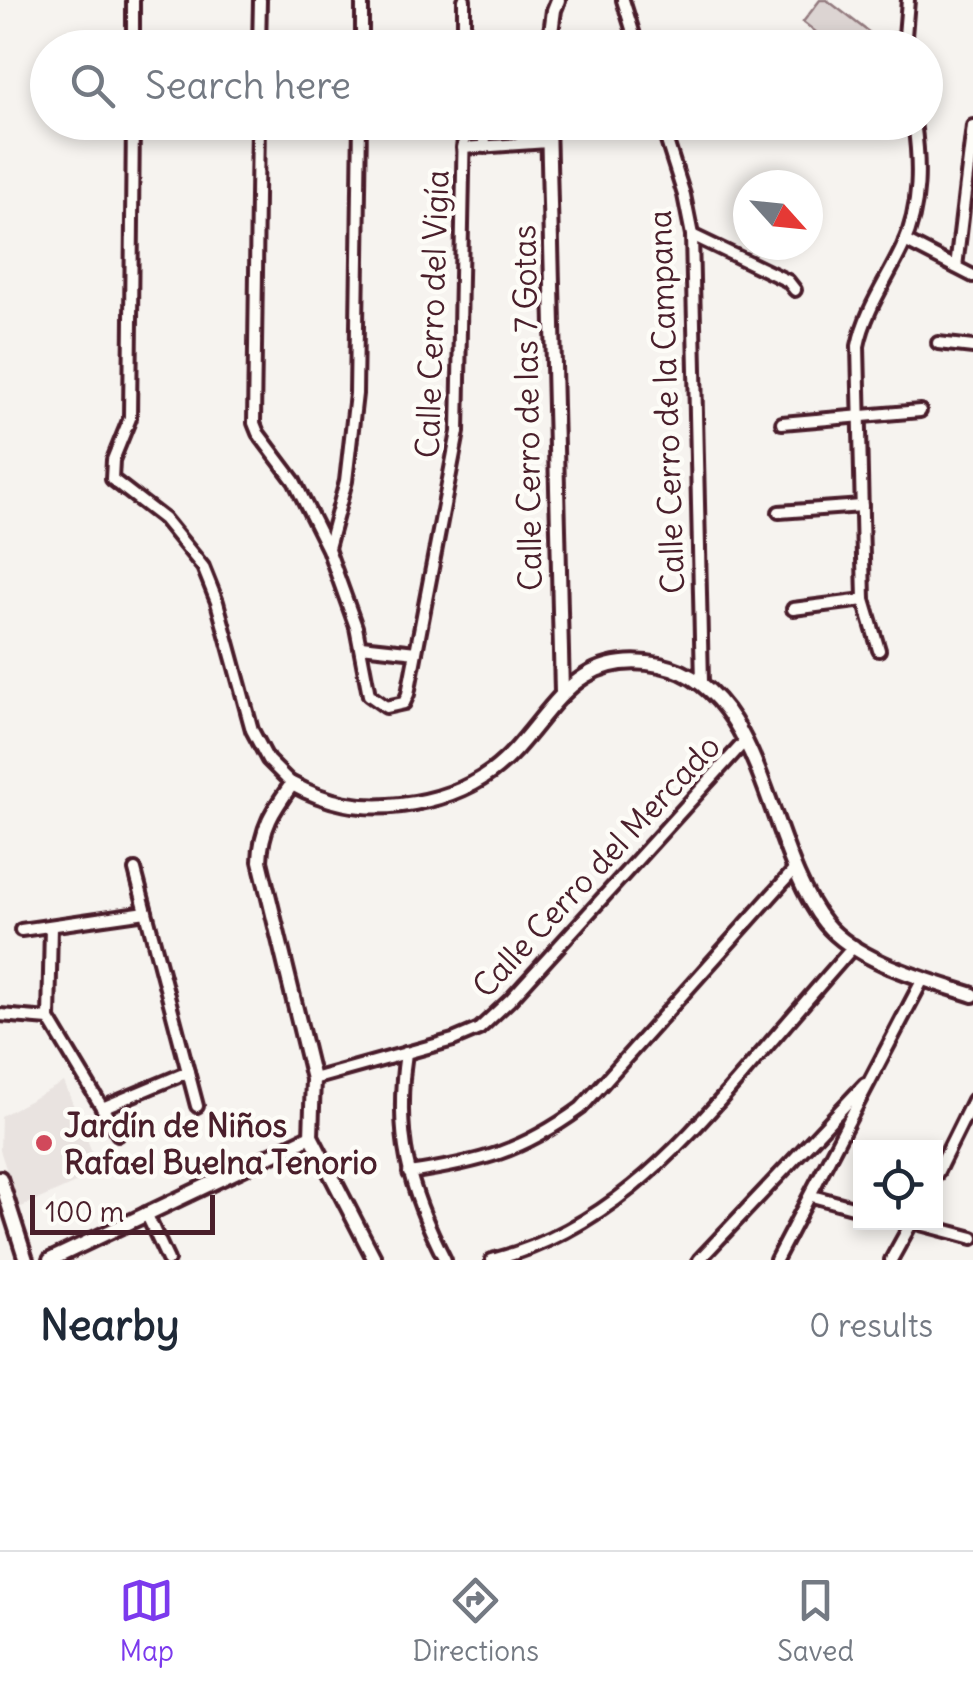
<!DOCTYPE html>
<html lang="en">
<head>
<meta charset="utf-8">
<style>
	body { margin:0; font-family:Delius,sans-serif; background:#f2f2f3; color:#1f2937 }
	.controls { position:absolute; right:30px; bottom:30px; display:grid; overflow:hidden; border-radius:0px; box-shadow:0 5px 15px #0003 }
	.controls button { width:90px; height:90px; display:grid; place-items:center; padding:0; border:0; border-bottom:2px solid #e0e1e3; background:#fff; color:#1f2937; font:50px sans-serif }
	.compass { position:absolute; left:733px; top:170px; width:90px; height:90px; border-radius:50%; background:#fff; box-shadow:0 5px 15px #0003; rotate:117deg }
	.scale { position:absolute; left:30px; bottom:25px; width:185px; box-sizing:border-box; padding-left:10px; border:5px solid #4a1f2b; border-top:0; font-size:28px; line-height:35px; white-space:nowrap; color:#4a1f2b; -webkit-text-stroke:8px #fdfcf7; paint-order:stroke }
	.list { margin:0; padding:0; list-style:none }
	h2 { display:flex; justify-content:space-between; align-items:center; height:130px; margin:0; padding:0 40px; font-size:42px }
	h2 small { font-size:32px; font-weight:400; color:#747a83 }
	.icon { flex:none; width:55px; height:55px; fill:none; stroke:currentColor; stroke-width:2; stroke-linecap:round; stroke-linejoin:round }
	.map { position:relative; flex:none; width:973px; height:1260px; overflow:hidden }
	.search { position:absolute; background:#fff; box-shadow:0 5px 15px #0003; left:30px; right:30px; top:30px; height:110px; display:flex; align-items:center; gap:25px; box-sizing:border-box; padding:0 35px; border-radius:55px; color:#747a83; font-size:38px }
	.sheet { height:290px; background:#fff }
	nav { display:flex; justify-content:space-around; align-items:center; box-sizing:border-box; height:140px; border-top:2px solid #e0e1e3; background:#fff; font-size:28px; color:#747a83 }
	nav a { display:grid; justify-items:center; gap:5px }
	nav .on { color:#7c3aed }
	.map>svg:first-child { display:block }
	.built { fill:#e9e3e0 }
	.green { fill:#dcd4d2; stroke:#937a7e; stroke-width:2.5 }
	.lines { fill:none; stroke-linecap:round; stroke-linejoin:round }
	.minor-casing { stroke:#4a1f2b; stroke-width:18 }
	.tertiary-casing { stroke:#4a1f2b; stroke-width:20 }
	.minor { stroke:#fdfcf7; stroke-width:10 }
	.tertiary { stroke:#fdfcf7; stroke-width:12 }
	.poi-dot { fill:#d1495b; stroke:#fdfcf7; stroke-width:4 }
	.labels { text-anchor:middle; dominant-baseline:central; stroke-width:9; stroke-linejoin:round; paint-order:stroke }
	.street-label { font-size:32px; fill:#4a1f2b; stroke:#fdfcf7 }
	.poi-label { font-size:32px; font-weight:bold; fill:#4a1f2b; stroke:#fdfcf7; text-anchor:start }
</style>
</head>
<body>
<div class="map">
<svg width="973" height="1260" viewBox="0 0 973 1260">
	<rect width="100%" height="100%" fill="#f6f3ef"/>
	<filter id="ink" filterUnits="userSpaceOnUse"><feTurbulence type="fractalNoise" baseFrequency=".01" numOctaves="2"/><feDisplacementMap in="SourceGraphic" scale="20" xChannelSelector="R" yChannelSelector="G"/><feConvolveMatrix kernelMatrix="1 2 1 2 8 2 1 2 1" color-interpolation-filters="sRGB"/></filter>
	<g filter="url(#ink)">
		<path class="built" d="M64 1082 100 1172 19 1208 0 1150 1 1116Z"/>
		<path class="green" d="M820 0H827L879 40 873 47H835L803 22Z"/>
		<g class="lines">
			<defs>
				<g id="minor">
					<path d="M464 0V48"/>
					<path d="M623 0 638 48"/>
					<path d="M133 48V0"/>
					<path d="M259 48 260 0"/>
					<path d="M362 48V0"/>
					<path d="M904 48 908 0"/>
					<path d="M133 122 130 418 113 460 112 479 164 519 203 567 217 602 252 730 268 760 292 784"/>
					<path d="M258 122 254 423 258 433 294 481 328 549 356 627 369 695 386 707 404 703 408 694 458 432 464 122"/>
					<path d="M484 122 485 147"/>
					<path d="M661 122 684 195 692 235 702 683"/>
					<path d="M463 148 548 142"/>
					<path d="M692 235 788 281 795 290"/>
					<path d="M905 241 973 276"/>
					<path d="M956 267 973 126"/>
					<path d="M938 343 973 347"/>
					<path d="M782 423 920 411"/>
					<path d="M779 512 862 506"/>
					<path d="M328 548 346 481 356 394 360 122"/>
					<path d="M793 609 864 600"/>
					<path d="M361 646 416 652"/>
					<path d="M879 650 864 600 858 346C865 310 888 279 903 246 921 206 920 164 914 122"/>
					<path d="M135 870 197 1106"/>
					<path d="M51 926 49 1019 118 1134"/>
					<path d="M21 930 146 912"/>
					<path d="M0 1015 49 1019"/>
					<path d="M406 1053C394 1134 408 1188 445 1260"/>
					<path d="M313 1079 453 1040 479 1029 510 1000 745 741"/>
					<path d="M102 1108 188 1072"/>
					<path d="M409 1173C481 1162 521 1152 581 1108L795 869"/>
					<path d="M936 1175 973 1100"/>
					<path d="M812 1196 860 1209"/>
					<path d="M146 1213 168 1260"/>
					<path d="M913 1222 973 1238"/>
					<path d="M492 1260C601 1232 673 1155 744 1073 781 1030 817 988 854 946"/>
					<path d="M699 1260 865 1084"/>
					<path d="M776 1260 923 979"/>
					<path d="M891 1260 912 1222"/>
				</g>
				<g id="tertiary">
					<path d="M549 48 554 10 558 0"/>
					<path d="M548 122 562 692"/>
					<path d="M0 1178 26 1260"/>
					<path d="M50 1260 311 1136"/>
					<path d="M375 1260 311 1136 313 1079 260 861C261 828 273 810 292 784 327 803 360 810 401 805 434 801 464 792 491 772 549 729 565 646 660 665 766 687 766 850 825 923 857 962 927 980 973 995"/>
				</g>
			</defs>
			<use href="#minor" class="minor-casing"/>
			<use href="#tertiary" class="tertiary-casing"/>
			<use href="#minor" class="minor"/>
			<use href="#tertiary" class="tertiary"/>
		</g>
	</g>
	<circle class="poi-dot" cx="44" cy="1143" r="10"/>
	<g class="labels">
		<g class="street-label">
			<text transform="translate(432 314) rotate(-88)">Calle Cerro del Vigía</text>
			<text transform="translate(666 402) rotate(-92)">Calle Cerro de la Campana</text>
			<text transform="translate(527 408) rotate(-91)">Calle Cerro de las 7 Gotas</text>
			<text transform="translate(596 866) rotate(-47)">Calle Cerro del Mercado</text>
		</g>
		<g class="poi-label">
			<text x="64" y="1125">Jardín de Niños<tspan x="64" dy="37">Rafael Buelna Tenorio</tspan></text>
		</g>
	</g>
</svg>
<div class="controls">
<button><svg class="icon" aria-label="locate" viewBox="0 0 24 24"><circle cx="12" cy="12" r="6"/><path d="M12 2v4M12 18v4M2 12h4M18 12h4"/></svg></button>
</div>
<svg class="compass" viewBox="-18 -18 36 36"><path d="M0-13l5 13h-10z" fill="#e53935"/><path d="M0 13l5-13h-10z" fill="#747a83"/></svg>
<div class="scale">100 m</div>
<div class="search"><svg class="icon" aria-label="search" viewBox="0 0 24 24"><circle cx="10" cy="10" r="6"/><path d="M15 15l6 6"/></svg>Search here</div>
</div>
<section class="sheet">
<h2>Nearby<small>0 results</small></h2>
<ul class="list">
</ul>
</section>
<nav>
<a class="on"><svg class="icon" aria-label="map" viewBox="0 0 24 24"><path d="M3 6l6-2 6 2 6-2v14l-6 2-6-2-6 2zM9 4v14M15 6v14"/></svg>Map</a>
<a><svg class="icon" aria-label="directions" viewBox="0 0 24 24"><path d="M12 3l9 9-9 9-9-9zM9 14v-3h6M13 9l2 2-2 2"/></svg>Directions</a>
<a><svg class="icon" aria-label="saved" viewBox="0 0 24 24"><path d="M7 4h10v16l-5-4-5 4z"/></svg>Saved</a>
</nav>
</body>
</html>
